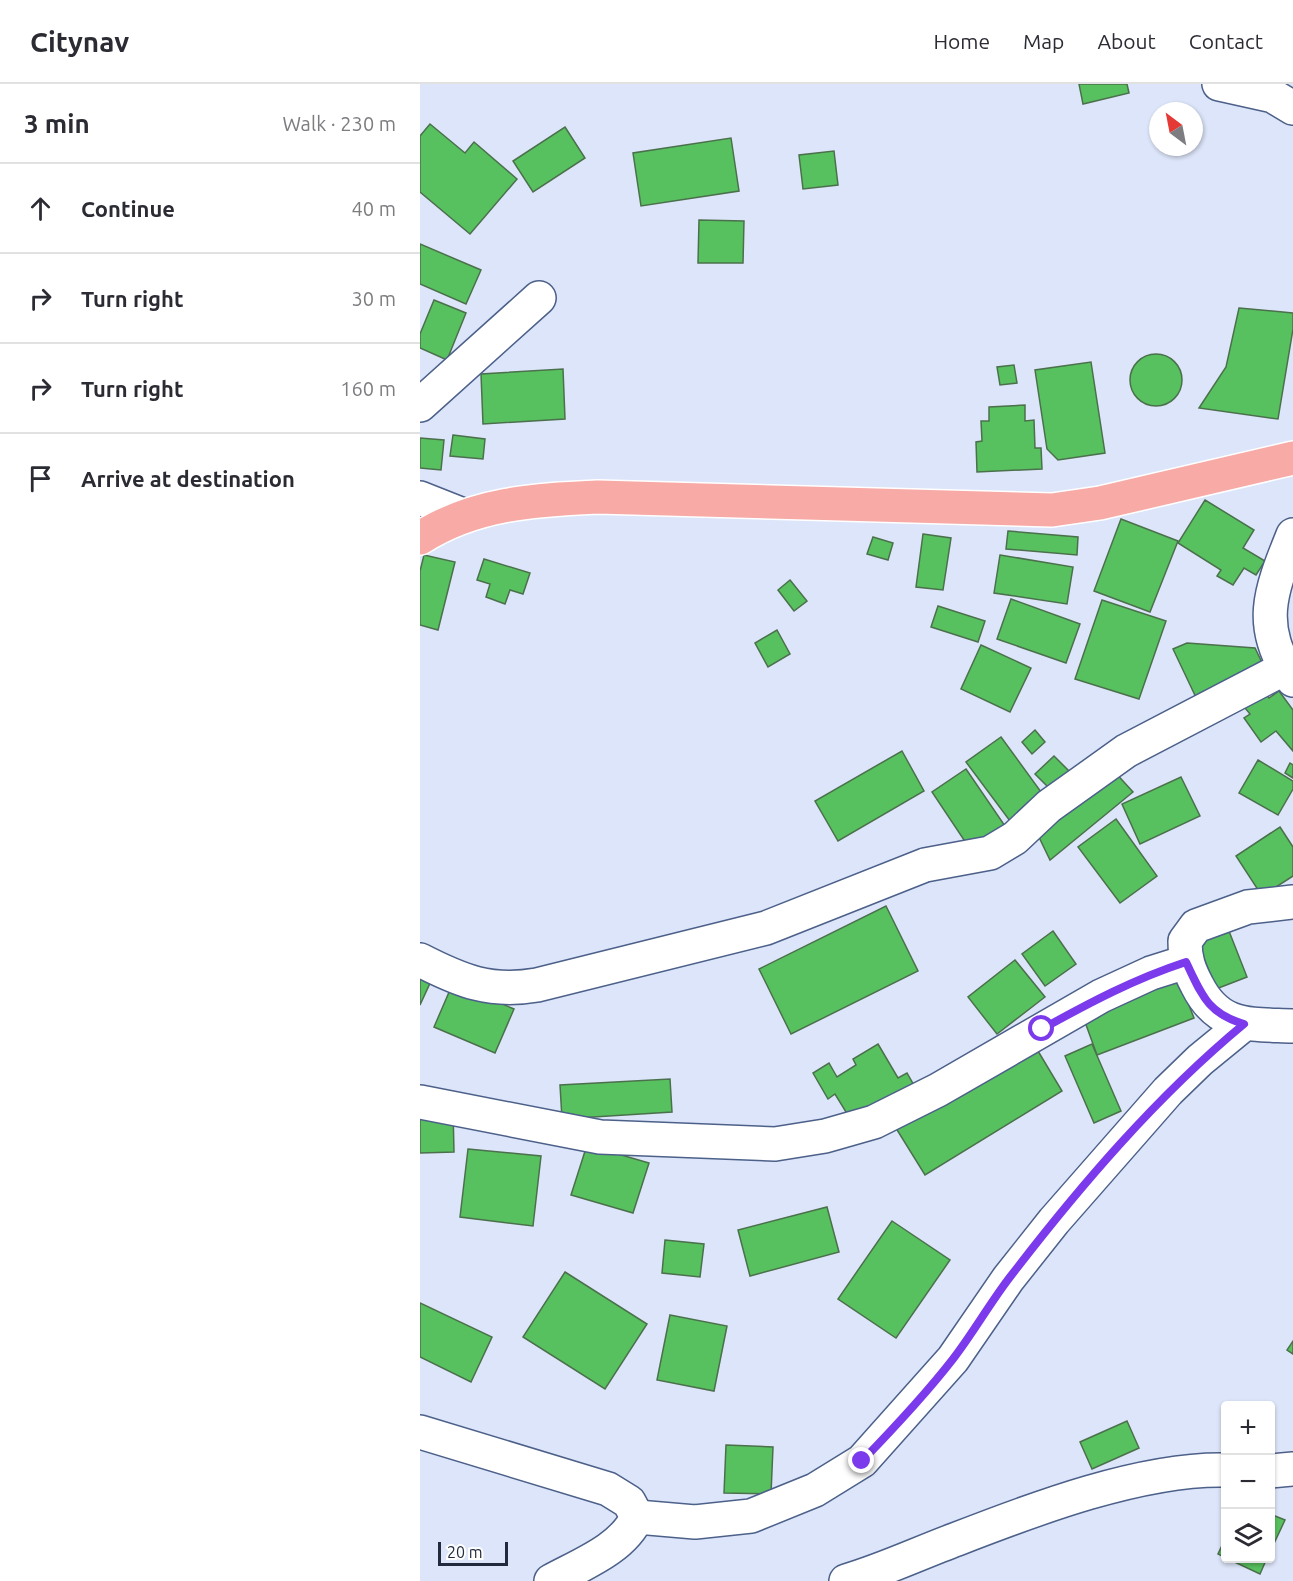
<!DOCTYPE html>
<html lang="en">
<head>
<meta charset="utf-8">
<style>
	body { margin:0; font-family:Ubuntu,sans-serif; background:#f7f7f7; color:#2b2b33 }
	.controls { position:absolute; right:18px; bottom:18px; display:grid; overflow:hidden; border-radius:6px; box-shadow:0 2px 4px #0004 }
	.controls button { width:54px; height:54px; display:grid; place-items:center; padding:0; border:0; border-bottom:2px solid #e1e1e2; background:#fff; color:#2b2b33; font:30px sans-serif }
	.compass { position:absolute; left:729px; top:18px; width:54px; height:54px; border-radius:50%; background:#fff; box-shadow:0 2px 4px #0004; rotate:328deg }
	.scale { position:absolute; left:18px; bottom:15px; width:70px; box-sizing:border-box; padding-left:6px; border:3px solid #222b3d; border-top:0; font-size:16px; line-height:21px; white-space:nowrap; color:#222b3d; -webkit-text-stroke:4px #fff; paint-order:stroke }
	.stop { position:absolute; width:18px; height:18px; margin:-14px; border:4px solid #7c3aed; border-radius:50%; background:#fff }
	.stop.end { background:#7c3aed; border-color:#fff; box-shadow:0 2px 6px #0008 }
	.list { margin:0; padding:0; list-style:none }
	h2 { display:flex; justify-content:space-between; align-items:center; height:78px; margin:0; padding:0 24px; font-size:26px }
	h2 small { font-size:20px; font-weight:400; color:#7c7c81 }
	.list li { display:grid; grid-template-columns:39px 1fr auto; gap:18px; align-items:center; box-sizing:border-box; height:90px; padding:0 24px; border-top:2px solid #e1e1e2 }
	.list b { display:block; font-size:22px; white-space:nowrap }
	.list em { font-size:20px; font-style:normal; color:#7c7c81 }
	.icon { flex:none; width:33px; height:33px; fill:none; stroke:currentColor; stroke-width:2; stroke-linecap:round; stroke-linejoin:round }
	.map { position:relative; flex:none; width:873px; height:1497px; overflow:hidden }
	header { display:flex; align-items:center; gap:36px; box-sizing:border-box; height:84px; padding:0 30px; background:#fff; border-bottom:2px solid #e1e1e2 }
	header strong { font-size:28px }
	nav { display:flex; gap:33px; margin-inline-start:auto; font-size:21px }
	main { display:flex }
	aside { flex:1; background:#fff }
	.map>svg:first-child { display:block }
	.building { fill:#58c15f; stroke:#4b704c; stroke-width:1.5 }
	.lines { fill:none; stroke-linecap:round; stroke-linejoin:round }
	.minor-casing { stroke:#4c6089; stroke-width:36 }
	.major-casing { stroke:#fff; stroke-width:36 }
	.minor { stroke:#fff; stroke-width:33 }
	.major { stroke:#f7aaa6; stroke-width:33 }
	.route { stroke:#7c3aed; stroke-width:8 }
</style>
</head>
<body>
<header>
<strong>Citynav</strong>
<nav><a>Home</a><a>Map</a><a>About</a><a>Contact</a></nav>
</header>
<main>
<aside>
<h2>3 min<small>Walk · 230 m</small></h2>
<ul class="list">
<li><svg class="icon" aria-label="ahead" viewBox="0 0 24 24"><path d="M12 20V5M6 11l6-6 6 6"/></svg><div><b>Continue</b></div><em>40 m</em></li>
<li><svg class="icon" aria-label="right" viewBox="0 0 24 24"><path d="M7 20v-9h11M14 6l5 5-5 5"/></svg><div><b>Turn right</b></div><em>30 m</em></li>
<li><svg class="icon" aria-label="right" viewBox="0 0 24 24"><path d="M7 20v-9h11M14 6l5 5-5 5"/></svg><div><b>Turn right</b></div><em>160 m</em></li>
<li><svg class="icon" aria-label="arrive" viewBox="0 0 24 24"><path d="M6 21V4h12l-3 4 3 4H6"/></svg><div><b>Arrive at destination</b></div></li>
</ul>
</aside>
<div class="map">
<svg width="873" height="1497" viewBox="0 0 873 1497">
	<rect width="100%" height="100%" fill="#dce5f9"/>
	<g class="building">
		<path d="M659 0H707L709 9 663 20Z"/>
		<path d="M10 40 45 69 54 58 97 95 50 150 0 108V52Z"/>
		<path d="M145 43 165 74 113 108 93 77Z"/>
		<path d="M311 54 319 107 221 122 213 69Z"/>
		<path d="M414 67 418 101 383 105 379 71Z"/>
		<path d="M279 136 324 137 323 179H278Z"/>
		<path d="M0 160 61 186 46 220 0 200Z"/>
		<path d="M14 216 46 229 27 276 0 264V250Z"/>
		<path d="M819 224 873 229V245L858 335 779 324 806 283Z"/>
		<circle cx="736" cy="296" r="26"/>
		<path d="M671 278 685 369 638 376 627 365 615 286Z"/>
		<path d="M594 281 597 299 580 301 577 283Z"/>
		<path d="M143 285 145 335 63 340 61 290Z"/>
		<path d="M605 321V337L614 336 615 364H621L622 385 557 388 556 358 562 357 561 337H569V323Z"/>
		<path d="M33 351 65 355 63 375 30 372Z"/>
		<path d="M0 354 24 356 21 386 0 384Z"/>
		<path d="M785 416 834 446 823 464 845 477 836 491 824 484 813 501 797 492 801 486 758 459Z"/>
		<path d="M701 435 758 457 730 528 674 507Z"/>
		<path d="M588 447 658 453 657 471 586 465Z"/>
		<path d="M503 450 531 454 523 506 496 503Z"/>
		<path d="M453 453 473 459 468 476 447 470Z"/>
		<path d="M4 471 35 478 18 546 0 541V487Z"/>
		<path d="M580 471 653 483 647 520 574 509Z"/>
		<path d="M64 475 110 489 103 510 90 506 85 520 66 513 70 500 57 496Z"/>
		<path d="M370 496 387 517 374 527 358 506Z"/>
		<path d="M591 515 660 540 646 579 577 555Z"/>
		<path d="M682 516 746 537 719 615 655 595Z"/>
		<path d="M518 522 565 537 558 558 511 543Z"/>
		<path d="M357 546 370 570 348 583 335 559Z"/>
		<path d="M767 559 835 564 846 587 781 624 753 565Z"/>
		<path d="M561 561 611 584 590 628 541 605Z"/>
		<path d="M859 607 873 626V667L856 647 841 658 824 634 830 630 825 624 846 609 849 614Z"/>
		<path d="M615 646 625 658 612 670 602 658Z"/>
		<path d="M581 653 624 712 590 737 546 678Z"/>
		<path d="M482 667 504 707 418 757 395 717Z"/>
		<path d="M634 672 649 687 630 705 615 690Z"/>
		<path d="M838 676 873 697V705L858 731 819 709Z"/>
		<path d="M870 679 873 681V694L865 689Z"/>
		<path d="M546 685 585 742 550 765 512 708Z"/>
		<path d="M692 685 713 708 630 776 616 747Z"/>
		<path d="M761 693 780 732 720 760 702 720Z"/>
		<path d="M696 735 737 792 700 819 658 763Z"/>
		<path d="M860 743 873 763V792L842 812 816 772Z"/>
		<path d="M466 822 498 887 371 950 339 885Z"/>
		<path d="M807 842 827 893 796 905 776 854Z"/>
		<path d="M633 847 656 880 625 902 602 870Z"/>
		<path d="M595 876 625 913 577 950 548 913Z"/>
		<path d="M757 891 774 934 677 971 661 927Z"/>
		<path d="M0 892 11 897 0 921Z"/>
		<path d="M33 899 94 925 75 969 14 943Z"/>
		<path d="M612 957 642 1007 505 1091 474 1041Z"/>
		<path d="M458 960 478 994 487 989 495 1003 434 1041 415 1010 408 1015 393 989 409 979 417 993 436 981 433 975Z"/>
		<path d="M672 960 701 1027 674 1039 645 972Z"/>
		<path d="M250 995 252 1028 142 1035 140 1001Z"/>
		<path d="M33 1025 34 1068 0 1069V1026Z"/>
		<path d="M167 1061 229 1079 213 1129 151 1111Z"/>
		<path d="M48 1065 121 1072 113 1142 40 1133Z"/>
		<path d="M407 1123 419 1168 330 1192 318 1146Z"/>
		<path d="M472 1137 530 1176 476 1254 418 1215Z"/>
		<path d="M245 1156 284 1160 280 1193 242 1189Z"/>
		<path d="M145 1188 227 1240 185 1305 103 1253Z"/>
		<path d="M0 1219 72 1253 51 1298 0 1273Z"/>
		<path d="M250 1231 307 1242 294 1307 237 1296Z"/>
		<path d="M873 1257V1270L867 1266Z"/>
		<path d="M707 1337 719 1364 672 1385 660 1358Z"/>
		<path d="M306 1361 353 1363 351 1410 304 1409Z"/>
		<path d="M850 1430 865 1436 850 1468Z"/>
		<path d="M806 1453V1474L798 1470Z"/>
		<path d="M806 1474H847L840 1490Z"/>
	</g>
	<g class="lines">
		<defs>
			<g id="minor">
				<path d="M799 0 853 12 873 24"/>
				<path d="M0 321 119 214"/>
				<path d="M0 414 43 431"/>
				<path d="M873 451C850 508 836 542 873 596"/>
				<path d="M873 818 828 823 776 842 765 857C765 875 769 886 777 901 799 945 830 940 873 942"/>
				<path d="M0 876C41 897 70 909 117 901L346 844 505 781 570 769 595 754 629 722 706 667 865 584"/>
				<path d="M0 1018 180 1053 355 1060 405 1052 454 1038 518 1006 681 912 731 889 766 878"/>
				<path d="M0 1348 188 1405 209 1418 217 1433C203 1465 160 1481 131 1497"/>
				<path d="M850 1387 873 1385"/>
				<path d="M217 1433 275 1438 331 1432 395 1406 442 1377 533 1275 588 1195 634 1137 748 1007 780 976 824 940"/>
				<path d="M426 1497C464 1486 499 1469 537 1455 614 1425 722 1384 806 1386"/>
			</g>
			<path id="major" d="M0 454C55 419 114 416 178 413L632 426 680 419 873 374"/>
		</defs>
		<use href="#minor" class="minor-casing"/>
		<use href="#major" class="major-casing"/>
		<use href="#minor" class="minor"/>
		<use href="#major" class="major"/>
	</g>
	<g class="lines">
		<path class="route" d="M442 1377C474 1344 505 1311 533 1275 553 1249 570 1219 590 1193 660 1102 736 1013 824 940 787 929 782 911 766 878 714 895 669 919 622 945"/>
	</g>
</svg>
<div class="controls">
<button>+</button>
<button>−</button>
<button><svg class="icon" aria-label="layers" viewBox="0 0 24 24"><path d="M12 4l9 5-9 5-9-5zM3 14l9 5 9-5"/></svg></button>
</div>
<svg class="compass" viewBox="-18 -18 36 36"><path d="M0-13l5 13h-10z" fill="#e53935"/><path d="M0 13l5-13h-10z" fill="#7c7c81"/></svg>
<div class="scale">20 m</div>
<div class="stop" style="left:622px;top:945px"></div>
<div class="stop end" style="left:442px;top:1377px"></div>
</div>
</main>
</body>
</html>
